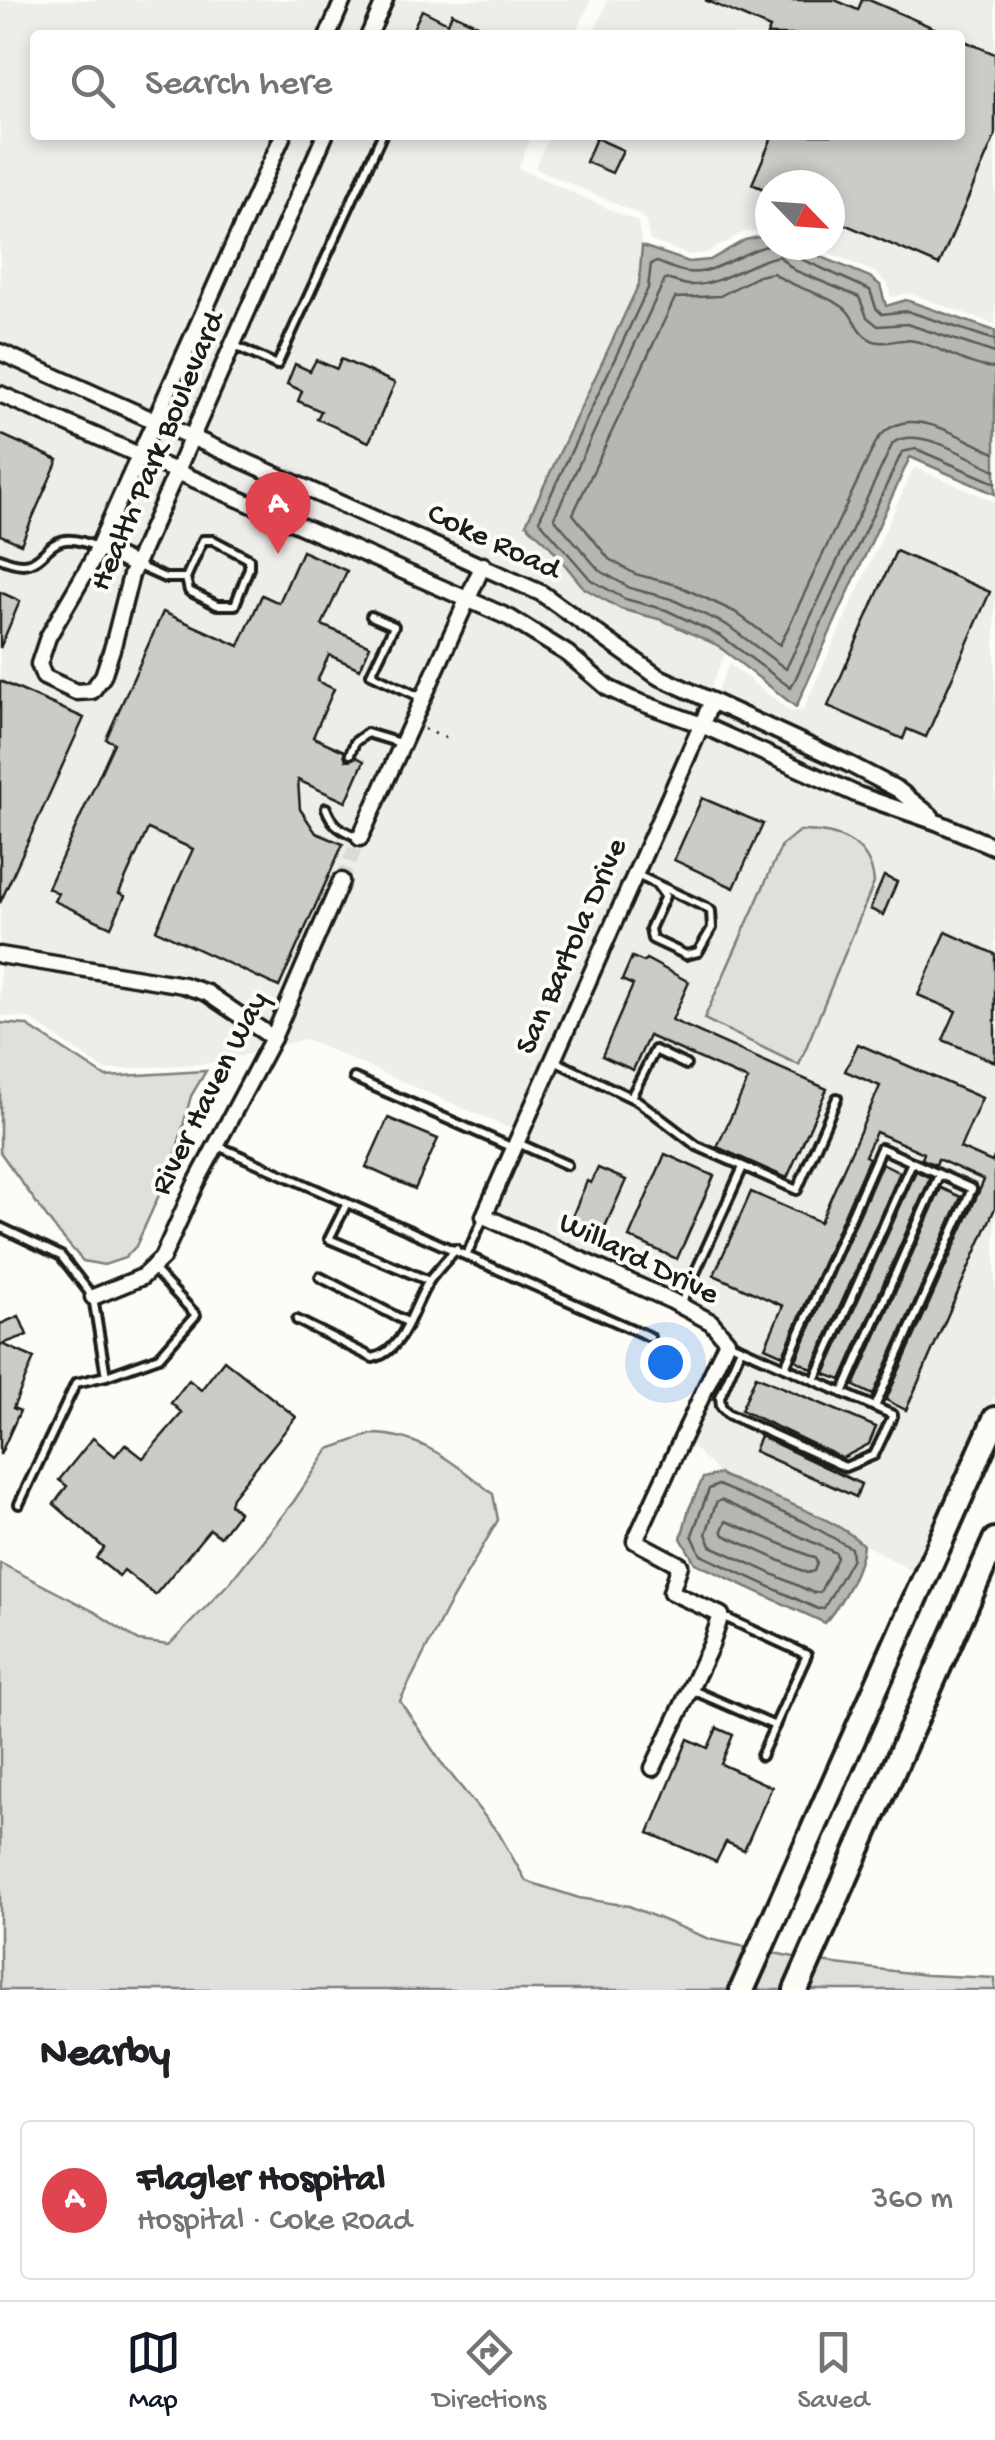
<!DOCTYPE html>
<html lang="en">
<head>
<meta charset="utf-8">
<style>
	body { margin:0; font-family:"Gochi Hand",sans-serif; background:#f6f6f6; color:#202124 }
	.compass { position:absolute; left:755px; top:170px; width:90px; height:90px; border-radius:50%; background:#fff; box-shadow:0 5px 15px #0003; rotate:115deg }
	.you { position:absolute; left:665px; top:1362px; width:35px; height:35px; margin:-25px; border:8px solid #fff; border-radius:50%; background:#1a73e8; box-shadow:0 0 0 15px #1a73e833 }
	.badge { display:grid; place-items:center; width:65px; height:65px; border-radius:50%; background:#111827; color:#fff; font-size:32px; font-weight:700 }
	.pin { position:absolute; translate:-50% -82px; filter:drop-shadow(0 2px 5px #0008) }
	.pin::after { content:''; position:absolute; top:52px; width:35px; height:30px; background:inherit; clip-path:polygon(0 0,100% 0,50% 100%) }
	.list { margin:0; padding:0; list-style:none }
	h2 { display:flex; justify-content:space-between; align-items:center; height:130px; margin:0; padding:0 40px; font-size:42px }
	h2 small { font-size:32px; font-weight:400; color:#757577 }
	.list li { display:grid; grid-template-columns:65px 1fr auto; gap:30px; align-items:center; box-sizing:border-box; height:160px; margin:0 20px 20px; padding:0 20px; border:2px solid #e0e0e0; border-radius:10px }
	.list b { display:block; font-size:38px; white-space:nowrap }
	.list p { margin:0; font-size:32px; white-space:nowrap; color:#757577 }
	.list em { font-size:32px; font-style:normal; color:#757577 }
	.icon { flex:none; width:55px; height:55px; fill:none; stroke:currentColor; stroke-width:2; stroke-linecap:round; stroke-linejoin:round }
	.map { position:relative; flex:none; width:995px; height:1990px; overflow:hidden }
	.search { position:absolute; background:#fff; box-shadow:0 5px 15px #0003; left:30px; right:30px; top:30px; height:110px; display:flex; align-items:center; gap:25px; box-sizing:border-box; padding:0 35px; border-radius:10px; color:#757577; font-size:38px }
	.sheet { height:310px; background:#fff }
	nav { display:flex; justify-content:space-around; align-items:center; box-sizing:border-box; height:140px; border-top:2px solid #e0e0e0; background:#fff; font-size:28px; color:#757577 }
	nav a { display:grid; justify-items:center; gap:5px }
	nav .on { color:#111827 }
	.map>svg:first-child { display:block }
	.built { fill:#eeede9; fill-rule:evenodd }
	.green { fill:#e0dfdb; stroke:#7e7e7c; stroke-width:2.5 }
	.water { fill:#b7b6b2; stroke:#797876; stroke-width:2.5 }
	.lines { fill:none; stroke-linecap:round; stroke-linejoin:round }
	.shore { stroke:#5a5a58; stroke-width:2.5 }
	.building { fill:#cccbc8; stroke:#1c1c1c; stroke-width:2.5 }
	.street-tunnel { stroke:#dbdad6; stroke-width:14; stroke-dasharray:14 7; stroke-linecap:butt }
	.lane-casing { stroke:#1c1c1c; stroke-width:14 }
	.street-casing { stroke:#1c1c1c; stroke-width:21 }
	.primary-casing { stroke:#1c1c1c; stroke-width:30 }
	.path { stroke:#1c1c1c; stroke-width:2.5; stroke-dasharray:2.5 8; stroke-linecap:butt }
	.lane { stroke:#fdfcf7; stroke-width:6 }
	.street { stroke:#fdfcf7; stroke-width:14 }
	.primary { stroke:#fdfcf7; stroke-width:22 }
	.labels { text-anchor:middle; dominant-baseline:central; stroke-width:8; stroke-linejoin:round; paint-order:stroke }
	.street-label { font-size:32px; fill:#1c1c1c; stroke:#fdfcf7 }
</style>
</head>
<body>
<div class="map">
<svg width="995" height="1990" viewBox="0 0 995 1990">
	<rect width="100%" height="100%" fill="#fdfcf7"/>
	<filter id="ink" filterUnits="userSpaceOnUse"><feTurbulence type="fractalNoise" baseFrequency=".01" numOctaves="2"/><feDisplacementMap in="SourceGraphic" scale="20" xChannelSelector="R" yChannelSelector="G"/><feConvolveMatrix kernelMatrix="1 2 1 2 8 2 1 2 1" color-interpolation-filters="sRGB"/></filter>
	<g filter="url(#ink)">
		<g class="built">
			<path d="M0 0H591L575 35H35V135H532L518 168 638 222 642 246 639 284 526 524 548 544 584 588 621 609 662 620 726 652 511 1129 305 1039 213 1063 105 1070 29 1018 0 1016Z"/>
			<path d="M608 0H995V324L908 293 891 297 888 284 874 272 811 245H830V185H770V228L742 233 707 253 690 255 650 241 646 222 641 215 535 168 550 135H960V35H593Z"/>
			<path d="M914 467 995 502V1396L915 1573 810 1513 719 1474 682 1435 725 1334 487 1226 540 1092 729 664 791 712 803 710ZM874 883 840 960 814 1032 801 1058 718 983 742 934Z"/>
		</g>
		<g class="green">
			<path d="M799 831C836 830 871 842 874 883L799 1065 704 1019 782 845Z"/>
			<path d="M0 1023 26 1025 106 1077 206 1071 191 1096 173 1164 136 1246 125 1258 104 1265 83 1261 53 1226 0 1152Z"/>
			<path d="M372 1434C421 1434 456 1464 493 1494L498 1520 447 1608 400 1701 440 1761 499 1834 526 1881 579 1898 629 1906 709 1939 750 1948 732 1990H0V1563L95 1612 139 1641 169 1645 230 1582 294 1501 329 1449Z"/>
			<path d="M769 1952 799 1958 785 1990H753Z"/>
			<path d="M819 1962 926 1975 995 1978V1990H806Z"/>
		</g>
		<g class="water">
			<path d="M768 235 770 245H793L870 277 880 285 886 306 906 300 995 331V494L910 457 796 707 717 645 662 620 621 609 584 588 548 544 526 524 639 284 642 246 689 262 710 260 745 240Z"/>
			<path d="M719 1474C759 1493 833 1515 863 1545 860 1573 842 1601 825 1623L695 1563 681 1538 689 1509 703 1478Z"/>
		</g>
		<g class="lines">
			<g class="shore">
				<path d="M770 245C742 251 714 276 687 272 677 271 666 265 657 262L651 264 648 288 539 520 591 580 625 599 666 610 721 636 791 688 902 452 916 449 995 483"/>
				<path d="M793 245 799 258 870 290 876 308 882 314 907 311 995 340"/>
				<path d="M995 353 907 324 878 326 867 317 859 297 794 270 779 256C747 262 720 287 688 285 680 284 672 280 665 279L554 518 599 570 630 588 671 599 727 625 786 669 893 443C918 425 969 458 995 470"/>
				<path d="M995 368C965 367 931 340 905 340 893 340 886 345 874 341 855 334 856 316 843 307 822 292 794 289 773 273L758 276 720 296 675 298 573 514 609 559 635 574 677 585 735 612 780 645 876 442C905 398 959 438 995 453"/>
				<path d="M718 1485 805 1522 851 1548 852 1558 824 1608 818 1609 701 1555 692 1535 709 1489Z"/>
				<path d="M721 1500 836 1553 837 1558 820 1592 814 1593 711 1546 706 1534 716 1503Z"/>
				<path d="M726 1521 815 1558 817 1563 814 1571 807 1573 724 1535 722 1530Z"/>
			</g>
		</g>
		<g class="building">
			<path d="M705 0H835L858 10 862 0H869L950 35H767L770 28Z"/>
			<path d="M422 10 448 23 452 13 499 35H410Z"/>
			<path d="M960 39 995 54V136L939 265 830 218V185H770V192L752 184 773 135H960Z"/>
			<path d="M596 138 623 150 612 173 586 162Z"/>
			<path d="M341 359 395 383 369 442 317 419 321 411 298 401 302 391 287 384 295 364 310 371 316 360 337 369Z"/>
			<path d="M0 434 58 460 21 544 0 535Z"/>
			<path d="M302 551 347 571 322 625 370 646 360 669 329 655 317 681 334 689 313 737 344 751 346 760 356 757 364 761 346 802 298 780 300 809 316 833 343 844 279 987 156 930 193 849 148 829 119 893 125 896 111 927 54 901 58 893 48 888 114 743 106 739 163 612 239 646 262 595 279 603Z"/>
			<path d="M896 551 990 592 926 737 907 729 903 739 828 706Z"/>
			<path d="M0 592 20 601 0 648Z"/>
			<path d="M0 681 84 718 0 903Z"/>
			<path d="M702 798 763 824 734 888 674 860Z"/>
			<path d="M884 876 897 882 883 915 870 909Z"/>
			<path d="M946 932 995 954V1062L943 1040 956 1011 918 995Z"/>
			<path d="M632 957 644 962 646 959 689 982 672 1020 827 1089 787 1178 717 1147 748 1080 649 1036 633 1070 602 1056 633 985 622 980Z"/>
			<path d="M858 1044 982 1098 960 1148 992 1162 995 1155V1208L906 1410 886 1400 984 1180 938 1159 936 1165 922 1159 924 1153 876 1132 865 1156 869 1158 783 1355 765 1347 783 1306 714 1275 751 1192 820 1222 880 1086 845 1071Z"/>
			<path d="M388 1118 438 1139 415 1189 366 1167Z"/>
			<path d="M665 1154 714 1176 677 1259 629 1237Z"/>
			<path d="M882 1163 900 1172 812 1369 796 1360Z"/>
			<path d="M598 1168 626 1180 600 1238 572 1226 575 1218 572 1217 587 1181 591 1183Z"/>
			<path d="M916 1171 930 1178 841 1380 825 1374Z"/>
			<path d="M941 1188 961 1197 873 1395 854 1386Z"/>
			<path d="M19 1316 27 1335 2 1344 34 1358 13 1408 20 1411 0 1455V1324Z"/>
			<path d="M224 1360 296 1417 232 1497 230 1504 239 1512 220 1537 210 1529 155 1595 124 1570 119 1576 96 1558 104 1548 54 1504 67 1486 59 1480 93 1438 115 1456 125 1444 143 1458 182 1413 171 1403 189 1380 201 1390Z"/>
			<path d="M756 1376 876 1427 869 1444 842 1458 741 1410Z"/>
			<path d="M760 1436 861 1484 856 1497 754 1451Z"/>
			<path d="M717 1728 733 1735 721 1764 772 1787 744 1850 726 1842 716 1862 649 1833 688 1739 708 1748Z"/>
		</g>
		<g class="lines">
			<path class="street-tunnel" d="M341 881 360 838"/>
			<defs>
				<g id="lane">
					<path d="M235 346 277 365 382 135"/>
					<path d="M0 558C55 583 35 519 96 547"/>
					<path d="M136 565 165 578H186L203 540H213L249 559V568L235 605H217L189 591 186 578"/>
					<path d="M371 616 394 626 371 674 420 697"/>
					<path d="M350 754 355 742 367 733 400 743"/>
					<path d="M326 808C333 827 343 831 360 838"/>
					<path d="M637 875 707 908 711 911 712 928 698 952 686 955 652 939 650 929 665 896 656 884"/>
					<path d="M553 1060 638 1101 697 1146 797 1190 837 1098"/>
					<path d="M354 1078 513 1148"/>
					<path d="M631 1097 655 1050 686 1065"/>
					<path d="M518 1143 567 1165"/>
					<path d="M218 1146 650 1337"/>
					<path d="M347 1203 329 1239 429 1281"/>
					<path d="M0 1227 61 1256 93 1297 106 1376 159 1357 196 1315 153 1269"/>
					<path d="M467 1254 484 1217"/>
					<path d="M320 1277 407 1322"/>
					<path d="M681 1304 743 1167"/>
					<path d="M297 1320 373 1358C405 1351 413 1305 429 1281 437 1270 447 1260 456 1249"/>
					<path d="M728 1342 893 1415 874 1455 845 1467 728 1414 721 1406 720 1397 741 1348"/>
					<path d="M785 1367 881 1148 972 1189 875 1407"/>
					<path d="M815 1380 912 1162"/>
					<path d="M843 1393 939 1175"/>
					<path d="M19 1504 76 1383 106 1376"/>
					<path d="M722 1616 807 1655 761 1756"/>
					<path d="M690 1689 775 1726"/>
				</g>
				<g id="street">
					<path d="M328 35 343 0"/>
					<path d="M369 35 385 0"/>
					<path d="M283 135 91 563 48 637 39 664 44 677 76 692 92 691 103 676 113 646 131 575 325 135"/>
					<path d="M0 352 541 593 657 676 849 764 897 789 931 816"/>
					<path d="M0 394 510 618 568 654 608 688 631 699 702 725 858 795 939 823 995 847"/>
					<path d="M98 548 135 565"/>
					<path d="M360 838 483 565"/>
					<path d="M0 955 183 985 207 993 273 1038"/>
					<path d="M93 1297 142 1277 162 1258 196 1183 273 1038 341 881"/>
					<path d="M653 1768 711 1645 721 1615 671 1592 680 1565 635 1541 727 1341 711 1322 672 1301 484 1216 712 701"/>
				</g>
				<g id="primary">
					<path d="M742 1990 995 1419"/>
					<path d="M796 1990 995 1540"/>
				</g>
			</defs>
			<use href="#lane" class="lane-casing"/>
			<use href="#street" class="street-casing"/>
			<use href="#primary" class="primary-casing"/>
			<path class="path" d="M424 729 448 739"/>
			<use href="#lane" class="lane"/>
			<use href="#street" class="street"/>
			<use href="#primary" class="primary"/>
		</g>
	</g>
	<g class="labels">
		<g class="street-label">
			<text transform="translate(159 452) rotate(-67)">Health Park Boulevard</text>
			<text transform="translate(493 543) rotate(25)">Coke Road</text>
			<text transform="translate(573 947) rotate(-66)">San Bartola Drive</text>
			<text transform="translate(211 1094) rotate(-63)">River Haven Way</text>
			<text transform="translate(638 1260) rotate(26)">Willard Drive</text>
		</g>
	</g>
</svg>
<svg class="compass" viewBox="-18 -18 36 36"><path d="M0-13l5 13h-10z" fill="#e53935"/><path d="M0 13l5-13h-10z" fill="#757577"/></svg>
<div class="you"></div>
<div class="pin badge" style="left:278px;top:554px;background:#e0444e">A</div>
<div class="search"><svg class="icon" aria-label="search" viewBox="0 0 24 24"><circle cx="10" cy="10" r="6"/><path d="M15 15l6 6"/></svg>Search here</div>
</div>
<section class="sheet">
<h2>Nearby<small></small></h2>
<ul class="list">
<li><span class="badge" style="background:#e0444e">A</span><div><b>Flagler Hospital</b><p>Hospital · Coke Road</p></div><em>360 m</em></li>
</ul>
</section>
<nav>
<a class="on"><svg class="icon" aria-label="map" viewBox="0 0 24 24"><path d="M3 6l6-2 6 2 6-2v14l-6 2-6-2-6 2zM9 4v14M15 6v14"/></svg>Map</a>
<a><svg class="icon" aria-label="directions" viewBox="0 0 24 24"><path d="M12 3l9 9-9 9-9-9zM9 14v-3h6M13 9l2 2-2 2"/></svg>Directions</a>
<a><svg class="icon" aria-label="saved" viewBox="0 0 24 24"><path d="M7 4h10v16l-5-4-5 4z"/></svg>Saved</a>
</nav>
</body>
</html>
